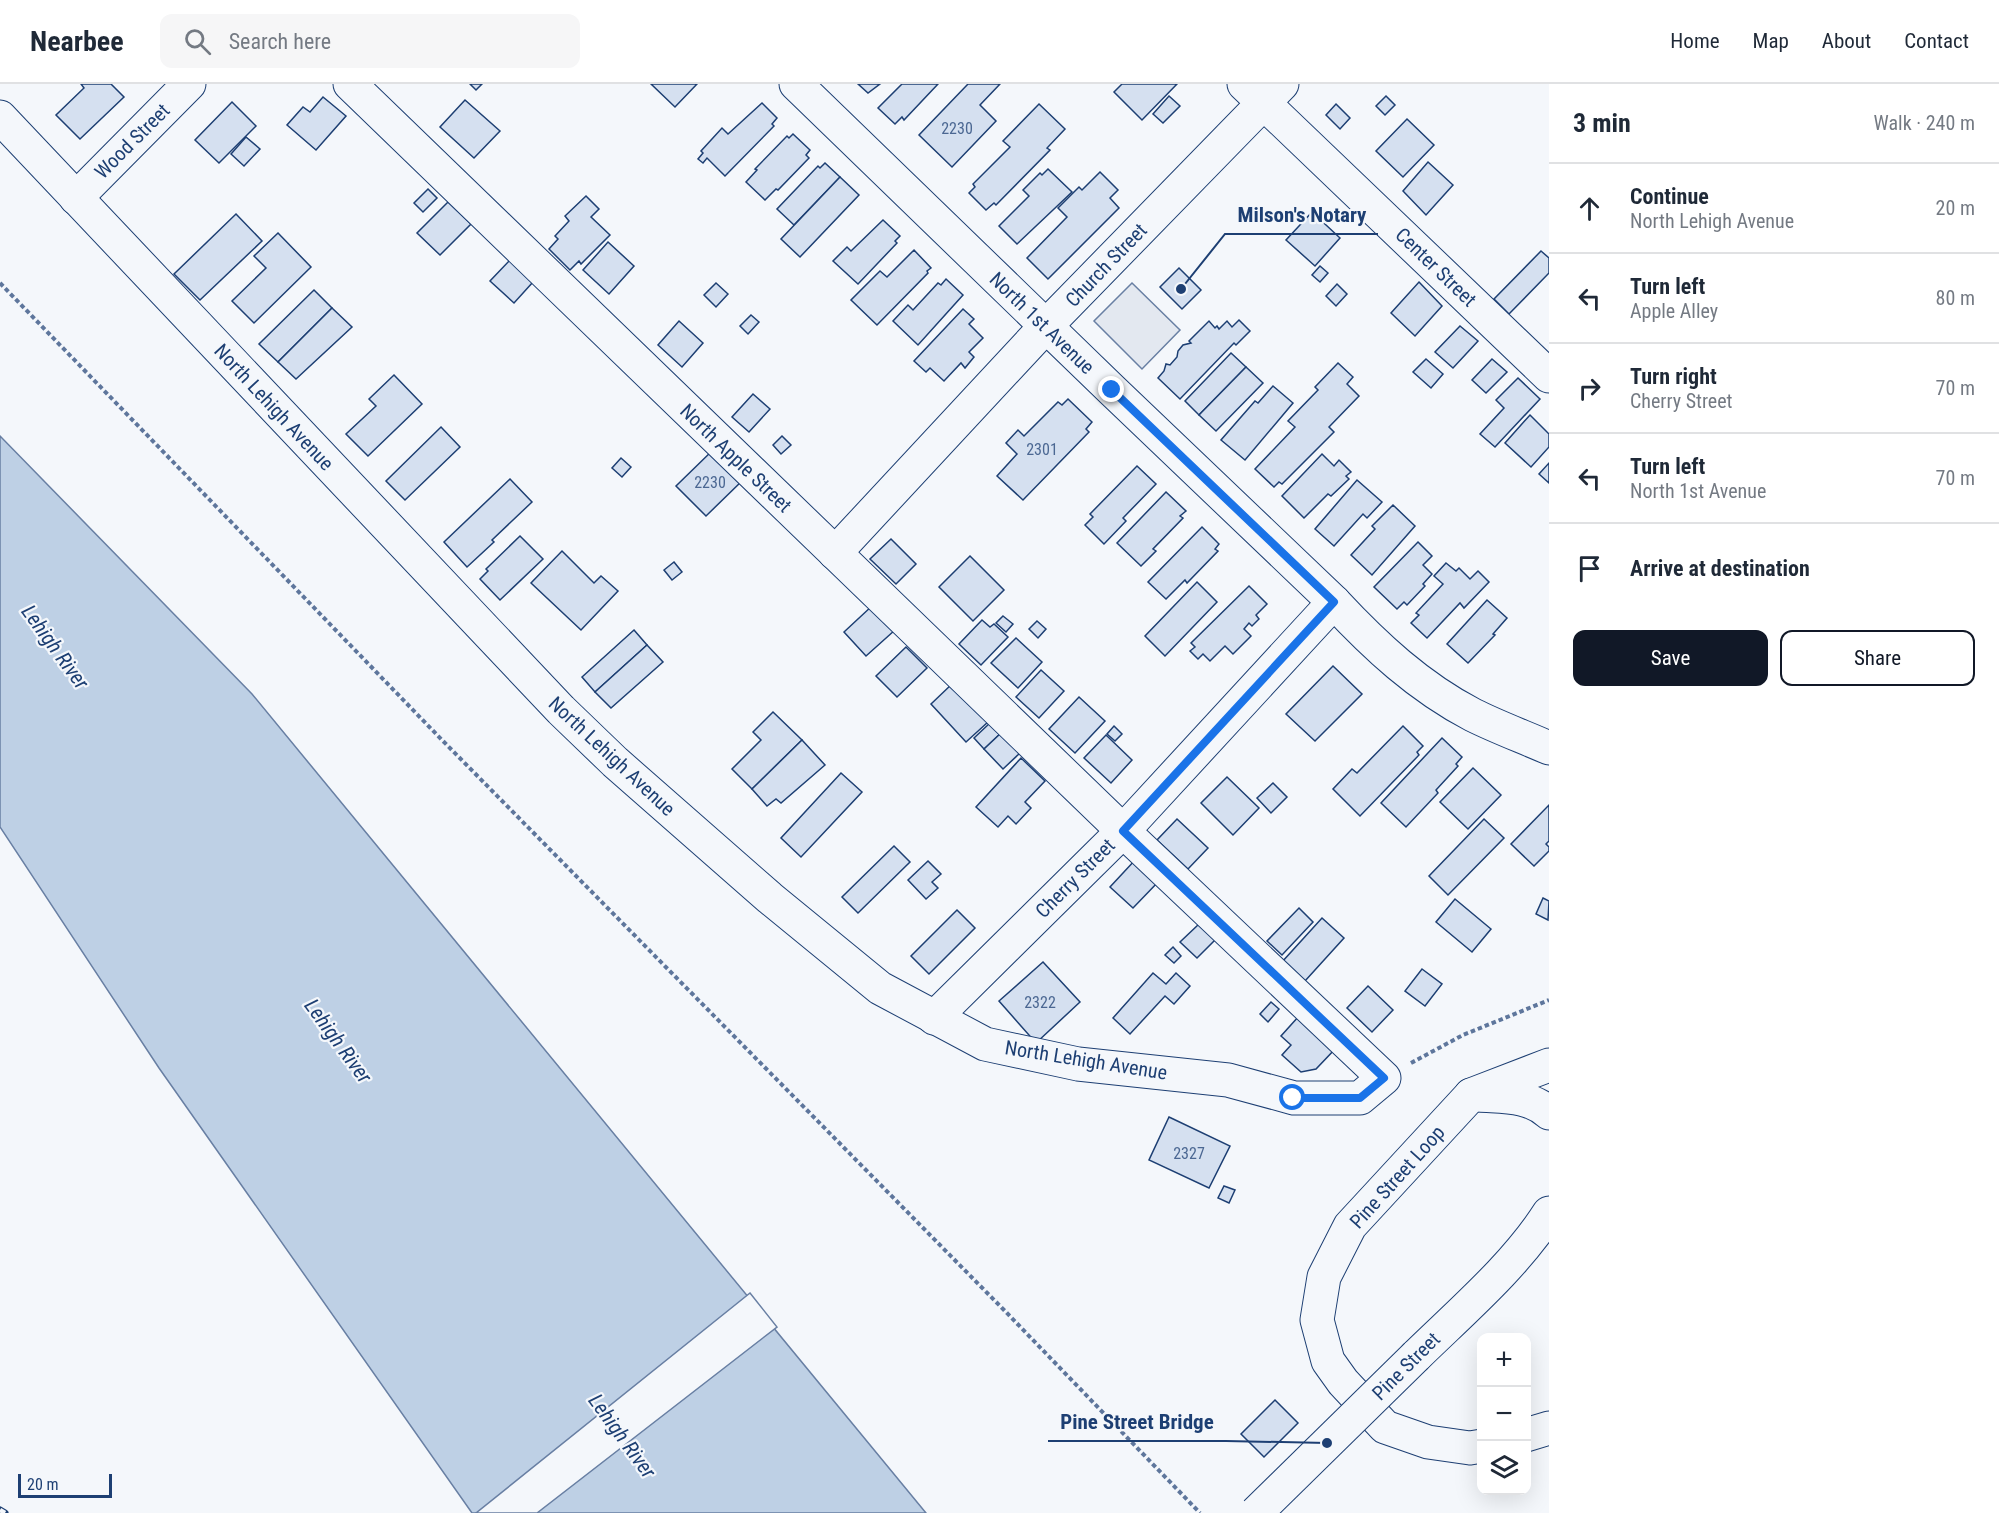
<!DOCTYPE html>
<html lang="en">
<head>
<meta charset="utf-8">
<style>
	body { margin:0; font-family:"Roboto Condensed",sans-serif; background:#f6f6f7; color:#1f2937 }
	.controls { position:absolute; right:18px; bottom:18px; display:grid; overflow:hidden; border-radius:12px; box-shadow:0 6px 24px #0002 }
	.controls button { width:54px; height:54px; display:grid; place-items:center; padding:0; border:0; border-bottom:2px solid #e0e1e3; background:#fff; color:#1f2937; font:30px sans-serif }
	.scale { position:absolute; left:18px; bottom:15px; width:94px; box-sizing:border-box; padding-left:6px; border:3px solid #1d3f73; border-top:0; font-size:16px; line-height:21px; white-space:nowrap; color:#1d3f73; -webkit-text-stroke:4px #f4f7fb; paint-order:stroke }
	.stop { position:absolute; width:18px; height:18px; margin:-14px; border:4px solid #1a73e8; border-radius:50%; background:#fff }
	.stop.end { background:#1a73e8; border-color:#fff; box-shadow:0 2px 6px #0008 }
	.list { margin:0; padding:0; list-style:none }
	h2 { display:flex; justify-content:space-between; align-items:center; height:78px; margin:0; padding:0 24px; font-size:26px }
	h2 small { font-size:20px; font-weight:400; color:#747a83 }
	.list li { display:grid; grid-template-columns:39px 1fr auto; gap:18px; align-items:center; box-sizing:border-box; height:90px; padding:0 24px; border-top:2px solid #e0e1e3 }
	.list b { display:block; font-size:22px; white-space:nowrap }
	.list p { margin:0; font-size:20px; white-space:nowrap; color:#747a83 }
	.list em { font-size:20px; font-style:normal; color:#747a83 }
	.actions { display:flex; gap:12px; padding:18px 24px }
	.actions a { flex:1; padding:14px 0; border:2px solid #111827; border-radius:12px; text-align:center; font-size:21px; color:#111827 }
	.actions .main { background:#111827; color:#fff }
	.icon { flex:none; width:33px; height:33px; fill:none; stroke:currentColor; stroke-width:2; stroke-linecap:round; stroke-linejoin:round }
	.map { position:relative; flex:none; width:1549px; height:1429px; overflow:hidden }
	header { display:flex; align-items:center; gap:36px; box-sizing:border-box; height:84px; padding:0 30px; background:#fff; border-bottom:2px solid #e0e1e3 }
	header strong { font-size:28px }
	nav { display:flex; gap:33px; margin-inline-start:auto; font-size:21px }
	.search { width:420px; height:54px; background:#f6f6f7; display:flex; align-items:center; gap:15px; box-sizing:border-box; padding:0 21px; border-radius:12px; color:#747a83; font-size:22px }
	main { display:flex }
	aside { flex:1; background:#fff }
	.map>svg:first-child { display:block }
	.parking { fill:#e3e8f0; stroke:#687fa3; stroke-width:1.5 }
	.water { fill:#bed0e5; stroke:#687fa3; stroke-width:1.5 }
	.pier { fill:#f4f7fb; stroke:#687fa3; stroke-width:1.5 }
	.building { fill:#d5e0f0; stroke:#1d3f73; stroke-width:1.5 }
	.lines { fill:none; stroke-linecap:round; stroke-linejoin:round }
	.minor-casing { stroke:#1d3f73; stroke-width:35 }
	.major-casing { stroke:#1d3f73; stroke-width:35 }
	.path { stroke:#5e769c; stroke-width:4; stroke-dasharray:4.5 3; stroke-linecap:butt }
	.minor { stroke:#f4f7fb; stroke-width:33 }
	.major { stroke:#f4f7fb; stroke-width:33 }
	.rail-casing { stroke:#1d3f73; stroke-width:7 }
	.rail { stroke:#f4f7fb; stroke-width:4.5; stroke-dasharray:14; stroke-linecap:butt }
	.major-bridge-casing { stroke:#1d3f73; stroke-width:35; stroke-linecap:butt }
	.major-bridge { stroke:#f4f7fb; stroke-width:33 }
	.route { stroke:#1a73e8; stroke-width:8 }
	.labels { text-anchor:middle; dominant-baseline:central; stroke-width:4.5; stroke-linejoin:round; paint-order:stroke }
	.number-label { font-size:16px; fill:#4b6792 }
	.street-label { font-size:20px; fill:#1d3f73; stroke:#f4f7fb }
	.water-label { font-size:21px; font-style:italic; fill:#1d3f73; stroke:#f4f7fb }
	.leader { fill:none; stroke:#1d3f73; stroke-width:2 }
	.callout-dot { fill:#1d3f73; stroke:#f4f7fb; stroke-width:2 }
	.callout-label { font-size:21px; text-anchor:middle; font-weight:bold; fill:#1d3f73; stroke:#f4f7fb; stroke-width:4.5; stroke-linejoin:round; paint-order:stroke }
</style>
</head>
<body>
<header>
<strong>Nearbee</strong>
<div class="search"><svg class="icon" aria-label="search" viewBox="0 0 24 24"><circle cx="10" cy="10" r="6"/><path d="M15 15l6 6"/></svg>Search here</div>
<nav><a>Home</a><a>Map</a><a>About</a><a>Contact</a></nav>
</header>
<main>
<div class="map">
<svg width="1549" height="1429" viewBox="0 0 1549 1429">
	<rect width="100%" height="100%" fill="#f4f7fb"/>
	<path class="parking" d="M1132 199 1180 246 1142 285 1094 237Z"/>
	<path class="water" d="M0 352 252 610 926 1429H472L159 984 0 743Z"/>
	<path class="pier" d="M750 1209 777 1243 537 1429H476Z"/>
	<g class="building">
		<path d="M81 0H111L124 13 80 55 56 31 84 4Z"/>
		<path d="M470 0H482L476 6Z"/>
		<path d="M651 0H697L675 23Z"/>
		<path d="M858 0H880L868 9Z"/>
		<path d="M902 0H938L904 36 902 33 895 40 878 24Z"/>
		<path d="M968 0H1000L980 21 996 37 952 83 919 51Z"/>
		<path d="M1122 0H1177L1142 36 1114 8Z"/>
		<path d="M1169 12 1180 22 1163 39 1153 30Z"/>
		<path d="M1386 12 1395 21 1385 31 1376 22Z"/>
		<path d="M323 13 346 32 316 66 287 41 303 23 310 28Z"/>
		<path d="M465 16 500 47 474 74 440 43Z"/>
		<path d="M232 18 256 42 219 79 195 56Z"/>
		<path d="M762 19 777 34 772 40 774 42 725 92 707 74 703 79 698 75 703 69 701 67 722 44 728 50Z"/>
		<path d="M1039 20 1065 45 1047 64 1050 66 996 121 994 119 986 126 969 109 975 103 973 100 1010 63 1003 57Z"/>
		<path d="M1336 20 1350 34 1340 45 1326 31Z"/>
		<path d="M1407 35 1434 61 1403 93 1376 67Z"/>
		<path d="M793 50 810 66 806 71 809 74 778 106 776 105 765 116 746 98 757 86 755 85 787 52 789 54Z"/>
		<path d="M246 53 260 65 244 82 231 70Z"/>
		<path d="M1428 78 1453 101 1426 131 1403 107Z"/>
		<path d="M825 79 840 93 794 141 777 125 818 82 820 84Z"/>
		<path d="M1048 85 1072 108 1017 160 999 142 1029 112 1023 106 1040 89 1042 91Z"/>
		<path d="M1100 88 1118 106 1110 114 1119 124 1048 195 1027 174 1067 133 1058 124 1079 103 1082 106Z"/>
		<path d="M840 93 859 111 800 173 781 155Z"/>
		<path d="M428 105 437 114 423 128 414 119Z"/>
		<path d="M586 112 599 125 591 133 610 151 581 180 579 177 570 186 549 165 558 155 555 152 569 137 565 132Z"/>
		<path d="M448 118 471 140 440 171 417 149Z"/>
		<path d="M1312 128 1340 154 1315 182 1286 156Z"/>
		<path d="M236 130 262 157 200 216 174 190Z"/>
		<path d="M883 136 900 152 895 157 897 159 858 200 833 177 847 163 851 167Z"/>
		<path d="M278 149 311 183 254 239 232 217 266 184 254 172Z"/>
		<path d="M608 158 634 182 609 210 583 186Z"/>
		<path d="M914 166 931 184 927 187 928 189 877 241 851 216 880 187 887 193Z"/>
		<path d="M1541 167 1549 174V189L1509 230 1494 215Z"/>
		<path d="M510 176 533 198 514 219 490 197Z"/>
		<path d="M1320 182 1328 189 1320 198 1312 191Z"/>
		<path d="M1179 184 1201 206 1182 225 1160 203Z"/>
		<path d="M946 195 963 211 918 261 893 237 908 221 913 226 938 199 941 201Z"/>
		<path d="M1419 198 1442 222 1415 252 1391 229Z"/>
		<path d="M716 199 728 210 716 223 704 211Z"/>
		<path d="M1337 200 1347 210 1336 222 1326 212Z"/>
		<path d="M314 206 332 224 278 278 259 260Z"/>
		<path d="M332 224 352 243 296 295 278 278Z"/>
		<path d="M963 225 974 235 969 240 983 254 969 268 974 273 965 284 961 279 944 297 930 284 926 288 914 277Z"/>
		<path d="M751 231 759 238 748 250 740 242Z"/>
		<path d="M1239 236 1250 247 1236 261 1234 259 1180 315 1158 294 1164 287 1166 280 1170 281 1177 273 1178 267 1183 261 1191 259 1189 257 1209 237 1215 244 1217 242 1219 245 1227 237 1232 243Z"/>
		<path d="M679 237 703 259 682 283 658 261Z"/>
		<path d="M1460 242 1478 257 1453 284 1435 268Z"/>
		<path d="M1231 269 1246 283 1199 331 1185 317Z"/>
		<path d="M1426 275 1443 290 1431 304 1413 288Z"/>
		<path d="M1492 275 1507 288 1486 309 1472 296Z"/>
		<path d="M1338 279 1353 293 1347 300 1359 312 1329 343 1334 348 1282 400 1279 398 1274 403 1255 385 1295 343 1288 337 1318 306 1315 303Z"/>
		<path d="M1246 283 1263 299 1216 347 1199 331Z"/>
		<path d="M394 291 422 320 368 372 346 350 376 322 369 315Z"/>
		<path d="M1518 294 1540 315 1495 363 1480 350 1504 324 1496 316Z"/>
		<path d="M1273 302 1293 319 1245 376 1221 356 1255 317 1258 319Z"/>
		<path d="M753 310 770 325 749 348 732 333Z"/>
		<path d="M1068 315 1092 338 1086 345 1089 348 1023 416 997 392 1017 370 1006 359 1018 346 1024 352 1058 318 1062 321Z"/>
		<path d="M1530 331 1549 350V363L1531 383 1505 359Z"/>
		<path d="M441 343 460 363 405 416 386 397Z"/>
		<path d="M782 352 791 361 781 370 773 361Z"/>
		<path d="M715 364 745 394 706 432 676 402Z"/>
		<path d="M1322 370 1334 382 1339 376 1351 388 1346 392 1349 395 1331 412 1328 410 1304 434 1282 412Z"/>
		<path d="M621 374 631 383 622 393 612 384Z"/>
		<path d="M1549 379V399L1539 390Z"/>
		<path d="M1137 382 1156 400 1123 434 1126 437 1104 460 1085 441 1093 433 1090 430Z"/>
		<path d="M510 395 532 418 492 456 494 458 467 483 444 458Z"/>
		<path d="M1357 396 1382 418 1367 434 1363 430 1334 462 1315 445Z"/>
		<path d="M1166 408 1186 427 1180 432 1183 434 1153 465 1156 467 1141 482 1117 459Z"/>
		<path d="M1393 421 1415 442 1372 491 1351 471 1375 445 1372 442Z"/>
		<path d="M1202 443 1219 460 1215 465 1218 467 1187 499 1185 496 1166 515 1148 498Z"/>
		<path d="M520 452 543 475 500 516 480 495 488 487 486 485Z"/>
		<path d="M891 455 916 480 896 500 870 475Z"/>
		<path d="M1418 458 1432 472 1423 481 1432 490 1423 500 1425 502 1407 521 1404 518 1397 525 1374 503Z"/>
		<path d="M562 467 594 499 601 492 618 507 581 546 531 499Z"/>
		<path d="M970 472 1004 506 973 537 939 503Z"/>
		<path d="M674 478 682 488 672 496 664 486Z"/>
		<path d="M1446 479 1456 487 1459 484 1470 495 1478 487 1489 498 1464 524 1460 519 1427 554 1411 539 1419 531 1416 529 1443 500 1434 492Z"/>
		<path d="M1197 498 1217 518 1165 572 1145 552Z"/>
		<path d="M1249 502 1267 520 1256 531 1259 535 1252 542 1249 539 1244 545 1251 552 1233 570 1225 562 1210 577 1203 570 1198 575 1190 567 1195 563 1191 559Z"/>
		<path d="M1487 516 1507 534 1493 550 1495 551 1468 579 1447 560Z"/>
		<path d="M873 521 895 546 866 572 844 548Z"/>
		<path d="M1003 532 1013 540 1006 548 996 539Z"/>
		<path d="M982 536 990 543 994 540 1008 553 981 581 959 560Z"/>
		<path d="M1037 537 1046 545 1038 554 1029 545Z"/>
		<path d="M634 546 647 561 595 608 582 593Z"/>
		<path d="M1016 554 1042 578 1018 604 991 579Z"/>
		<path d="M647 561 663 578 611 624 595 608Z"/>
		<path d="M906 563 927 584 897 613 876 592Z"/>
		<path d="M1333 582 1362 610 1315 657 1286 630Z"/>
		<path d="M1041 586 1064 607 1039 634 1016 613Z"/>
		<path d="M953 599 988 638 966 658 931 620Z"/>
		<path d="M1079 613 1105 637 1075 669 1049 645Z"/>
		<path d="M773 628 802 656 752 705 732 685 761 656 753 648Z"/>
		<path d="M991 638 1001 649 984 665 974 654Z"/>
		<path d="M1114 642 1122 650 1115 657 1107 650Z"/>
		<path d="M1403 642 1423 662 1417 668 1419 671 1360 732 1333 705 1352 685 1357 689Z"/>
		<path d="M1001 649 1020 669 1003 685 984 665Z"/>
		<path d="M1106 651 1132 676 1111 699 1084 674Z"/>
		<path d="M1442 654 1462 673 1456 680 1458 682 1436 706 1438 709 1406 743 1381 719Z"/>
		<path d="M802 656 825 681 781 719 776 715 767 722 752 705Z"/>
		<path d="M1021 674 1045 697 1025 718 1031 724 1016 740 1008 732 998 743 976 723Z"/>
		<path d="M1473 684 1501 711 1468 745 1440 718Z"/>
		<path d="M841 689 862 708 801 773 781 754Z"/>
		<path d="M1227 693 1259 724 1233 751 1201 719Z"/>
		<path d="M1273 699 1287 713 1271 729 1257 714Z"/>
		<path d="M1549 721V757L1546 760 1549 763V767L1534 782 1511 760Z"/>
		<path d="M1177 735 1208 764 1188 785 1157 756Z"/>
		<path d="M1484 735 1504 754 1448 811 1429 792Z"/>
		<path d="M894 762 910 778 858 829 842 813Z"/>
		<path d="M1136 775 1159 797 1133 824 1110 803Z"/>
		<path d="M928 777 941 790 932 798 938 804 926 815 908 796Z"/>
		<path d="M1543 814 1549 817 1548 836 1536 830Z"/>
		<path d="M1455 815 1491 845 1472 868 1436 838Z"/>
		<path d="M1299 824 1313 838 1282 871 1267 857Z"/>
		<path d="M957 826 975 844 929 890 911 872Z"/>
		<path d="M1322 834 1344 854 1305 897 1282 878Z"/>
		<path d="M1199 840 1215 856 1197 874 1180 858Z"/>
		<path d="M1173 863 1181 872 1174 879 1165 871Z"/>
		<path d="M1043 878 1080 918 1036 959 999 917Z"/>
		<path d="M1422 885 1442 900 1425 922 1405 907Z"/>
		<path d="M1153 889 1166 900 1176 889 1190 902 1174 920 1165 912 1130 950 1113 934Z"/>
		<path d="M1368 902 1393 926 1372 948 1347 924Z"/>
		<path d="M1271 918 1279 925 1268 938 1260 930Z"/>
		<path d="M1299 932 1336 964 1316 985 1301 988 1282 971 1291 961 1281 952Z"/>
		<path d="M1169 1033 1230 1062 1209 1104 1149 1076Z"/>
		<path d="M1224 1102 1235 1106 1229 1119 1218 1114Z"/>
		<path d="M1275 1316 1298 1339 1264 1373 1241 1350Z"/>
	</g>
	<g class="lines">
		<defs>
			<g id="minor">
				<path d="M796 0 1112 306 1334 518C1375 562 1419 603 1473 631 1497 643 1524 653 1549 664"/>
				<path d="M1244 0 1549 292"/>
				<path d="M0 33 561 626 615 678 770 814 880 904 985 960 1078 980 1228 996 1294 1014H1360L1384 994 1123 747 350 0"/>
				<path d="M76 114 189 0"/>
				<path d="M835 469 1046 242 1282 0"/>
				<path d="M934 934 1123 747 1334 518"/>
				<path d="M1471 1011 1350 1142 1324 1193 1317 1236 1328 1277 1343 1298 1385 1343 1428 1358 1470 1364 1482 1362"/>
				<path d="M1526 1351 1549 1344"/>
			</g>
			<g id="major">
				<path d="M1471 1011 1549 981"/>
				<path d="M1479 1011C1504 1013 1529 1011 1549 1029"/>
				<path d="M1416 1272C1461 1228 1515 1182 1549 1129"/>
			</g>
		</defs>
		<use href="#minor" class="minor-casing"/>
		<use href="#major" class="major-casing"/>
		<g class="path">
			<path d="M0 199 442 656 1004 1226 1200 1429"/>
			<path d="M1411 979 1463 951 1549 916"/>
		</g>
		<use href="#minor" class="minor"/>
		<use href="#major" class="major"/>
		<defs>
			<path id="rail" d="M0 1426 5 1429"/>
		</defs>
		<use href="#rail" class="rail-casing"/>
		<use href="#rail" class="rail"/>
		<defs>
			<path id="major-bridge" d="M1256 1429 1416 1272"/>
		</defs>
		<use href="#major-bridge" class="major-bridge-casing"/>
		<use href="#major-bridge" class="major-bridge"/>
	</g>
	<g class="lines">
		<path class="route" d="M1112 306 1334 518 1123 747 1384 994 1360 1014H1293"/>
	</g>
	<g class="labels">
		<g class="number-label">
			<text x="957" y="44">2230</text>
			<text x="1042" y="365">2301</text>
			<text x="710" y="398">2230</text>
			<text x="1040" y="918">2322</text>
			<text x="1189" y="1069">2327</text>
		</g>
		<g class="street-label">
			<text transform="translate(132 57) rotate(-45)">Wood Street</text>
			<text transform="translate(1106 181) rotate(-46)">Church Street</text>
			<text transform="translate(1436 183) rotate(44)">Center Street</text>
			<text transform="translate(1042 239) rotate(44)">North 1st Avenue</text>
			<text transform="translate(274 323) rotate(47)">North Lehigh Avenue</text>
			<text transform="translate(736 374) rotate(44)">North Apple Street</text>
			<text transform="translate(612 672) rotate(43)">North Lehigh Avenue</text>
			<text transform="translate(1075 794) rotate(-45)">Cherry Street</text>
			<text transform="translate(1086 976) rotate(9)">North Lehigh Avenue</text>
			<text transform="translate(1397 1093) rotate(-48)">Pine Street Loop</text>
			<text transform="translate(1406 1282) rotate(-45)">Pine Street</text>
		</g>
		<g class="water-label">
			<text transform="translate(55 563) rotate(54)">Lehigh River</text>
			<text transform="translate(338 957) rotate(54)">Lehigh River</text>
			<text transform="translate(622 1352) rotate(54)">Lehigh River</text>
		</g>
	</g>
	<path class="leader" d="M1181 205L1225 150H1378M1327 1359L1226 1357H1048"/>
	<g class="callout-dot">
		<circle cx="1181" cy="205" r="6"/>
		<circle cx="1327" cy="1359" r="6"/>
	</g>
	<g class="callout-label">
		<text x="1302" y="138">Milson's Notary</text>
		<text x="1137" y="1345">Pine Street Bridge</text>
	</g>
</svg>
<div class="controls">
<button>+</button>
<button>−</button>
<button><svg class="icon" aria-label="layers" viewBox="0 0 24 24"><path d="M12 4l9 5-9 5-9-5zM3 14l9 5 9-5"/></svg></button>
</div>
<div class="scale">20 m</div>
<div class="stop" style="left:1293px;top:1014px"></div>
<div class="stop end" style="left:1112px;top:306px"></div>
</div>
<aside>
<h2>3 min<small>Walk · 240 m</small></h2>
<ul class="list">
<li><svg class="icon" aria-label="ahead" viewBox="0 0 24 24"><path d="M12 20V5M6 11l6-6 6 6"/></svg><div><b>Continue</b><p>North Lehigh Avenue</p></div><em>20 m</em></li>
<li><svg class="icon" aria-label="left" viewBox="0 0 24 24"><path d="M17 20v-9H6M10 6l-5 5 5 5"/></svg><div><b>Turn left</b><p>Apple Alley</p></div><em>80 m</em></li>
<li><svg class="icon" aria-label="right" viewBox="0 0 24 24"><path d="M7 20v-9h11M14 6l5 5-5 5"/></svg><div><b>Turn right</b><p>Cherry Street</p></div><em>70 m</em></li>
<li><svg class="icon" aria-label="left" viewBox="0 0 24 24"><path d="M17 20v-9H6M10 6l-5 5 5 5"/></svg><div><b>Turn left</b><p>North 1st Avenue</p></div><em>70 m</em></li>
<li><svg class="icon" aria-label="arrive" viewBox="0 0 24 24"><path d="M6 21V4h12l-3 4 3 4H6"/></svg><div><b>Arrive at destination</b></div></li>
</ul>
<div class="actions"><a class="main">Save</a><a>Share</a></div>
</aside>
</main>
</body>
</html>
